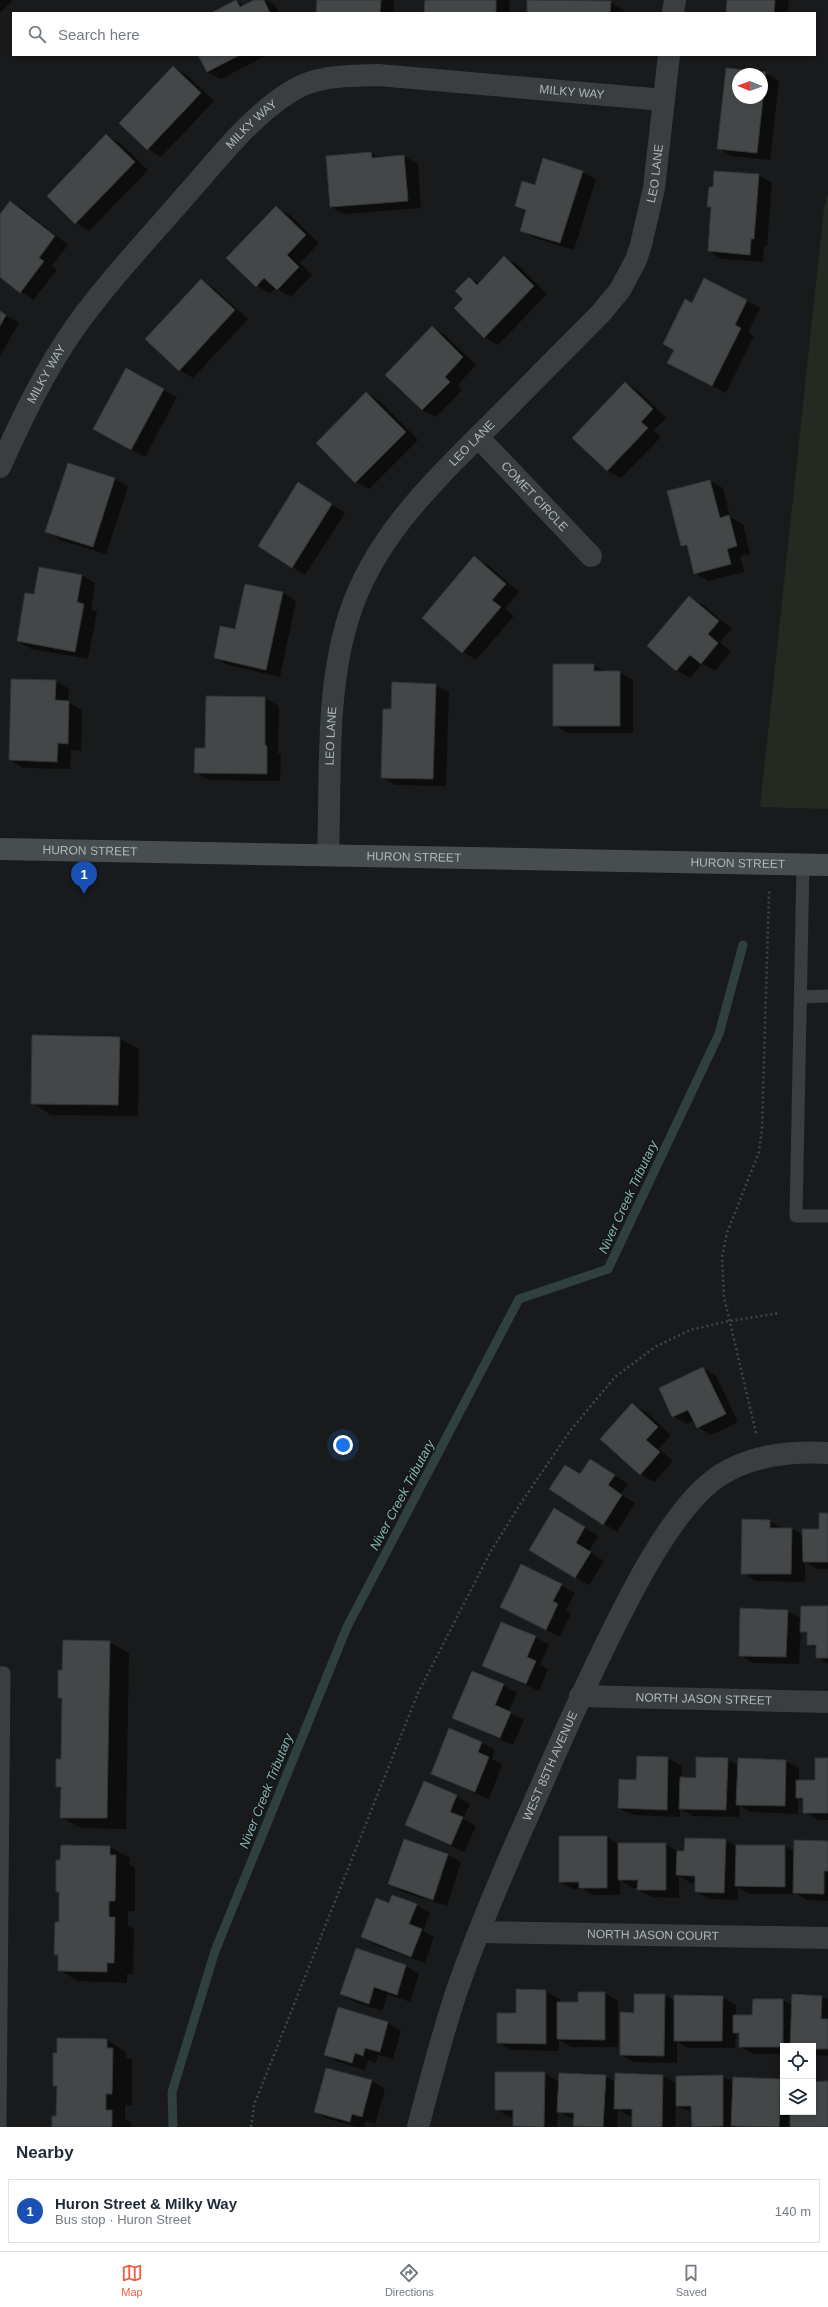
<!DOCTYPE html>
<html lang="en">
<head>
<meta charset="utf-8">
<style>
	body { margin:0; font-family:Arial,sans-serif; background:#f2f2f3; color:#1f2937 }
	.controls { position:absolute; right:12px; bottom:12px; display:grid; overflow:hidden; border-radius:0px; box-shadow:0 2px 6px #0003 }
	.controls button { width:36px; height:36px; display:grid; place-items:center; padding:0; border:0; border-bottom:1px solid #e0e1e3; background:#fff; color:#1f2937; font:20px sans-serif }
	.compass { position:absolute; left:732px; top:68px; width:36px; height:36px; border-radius:50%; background:#fff; box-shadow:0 2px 6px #0003; rotate:271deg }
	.you { position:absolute; left:343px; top:1445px; width:14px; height:14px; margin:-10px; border:3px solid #fff; border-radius:50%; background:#1a73e8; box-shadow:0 0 0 6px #1a73e833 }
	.badge { display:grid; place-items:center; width:26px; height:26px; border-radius:50%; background:#ef5c3e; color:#fff; font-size:13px; font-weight:700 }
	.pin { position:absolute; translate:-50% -33px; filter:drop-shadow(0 1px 2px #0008) }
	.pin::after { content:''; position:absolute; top:21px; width:14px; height:12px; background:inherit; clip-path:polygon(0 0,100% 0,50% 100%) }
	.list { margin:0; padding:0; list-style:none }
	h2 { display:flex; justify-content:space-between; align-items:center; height:52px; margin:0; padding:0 16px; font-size:17px }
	h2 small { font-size:13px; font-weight:400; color:#747a83 }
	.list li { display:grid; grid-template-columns:26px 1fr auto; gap:12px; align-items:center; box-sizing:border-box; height:64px; margin:0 8px 8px; padding:0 8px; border:1px solid #e0e1e3; border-radius:0px }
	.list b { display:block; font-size:15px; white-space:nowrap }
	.list p { margin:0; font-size:13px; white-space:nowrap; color:#747a83 }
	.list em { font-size:13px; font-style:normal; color:#747a83 }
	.icon { flex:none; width:22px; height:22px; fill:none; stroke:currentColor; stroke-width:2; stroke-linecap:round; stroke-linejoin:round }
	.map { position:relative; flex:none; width:828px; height:2127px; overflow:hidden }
	.search { position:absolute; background:#fff; box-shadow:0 2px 6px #0003; left:12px; right:12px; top:12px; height:44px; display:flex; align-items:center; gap:10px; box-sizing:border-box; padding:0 14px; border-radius:0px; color:#747a83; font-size:15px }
	.sheet { height:124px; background:#fff }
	nav { display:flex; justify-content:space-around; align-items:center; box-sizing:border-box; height:56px; border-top:1px solid #e0e1e3; background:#fff; font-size:11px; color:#747a83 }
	nav a { display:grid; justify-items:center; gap:2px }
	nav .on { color:#ef5c3e }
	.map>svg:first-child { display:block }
	.green { fill:#242a21 }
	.shadow { fill:#0007; fill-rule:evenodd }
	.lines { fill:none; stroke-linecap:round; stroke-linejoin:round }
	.stream { stroke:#2f403f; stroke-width:9 }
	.building { fill:#434748; stroke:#333537; fill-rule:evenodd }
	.path { stroke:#404647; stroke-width:2.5; stroke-dasharray:2 3; stroke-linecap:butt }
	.service { stroke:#3a3e40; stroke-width:13 }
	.minor { stroke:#3a3e40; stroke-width:22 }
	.secondary { stroke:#484e50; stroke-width:22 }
	.labels { text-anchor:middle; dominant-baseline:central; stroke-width:3; stroke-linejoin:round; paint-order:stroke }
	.street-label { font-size:12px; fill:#acb8bb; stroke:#141516 }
	.water-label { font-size:13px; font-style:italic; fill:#84b5b3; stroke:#141516 }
</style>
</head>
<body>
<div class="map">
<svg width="828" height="2127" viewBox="0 0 828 2127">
	<rect width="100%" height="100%" fill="#191a1b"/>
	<path class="green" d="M828 193V809L760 807 824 208Z"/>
	<g class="shadow">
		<path d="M0 0H13L0 13Z"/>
		<path d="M256 0H266L275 5 279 13H214L236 1 244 6Z"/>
		<path d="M318 0H394V13H317Z"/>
		<path d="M426 0H510L509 13H425Z"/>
		<path d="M528 0 611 2 624 10V13H528Z"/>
		<path d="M728 0H789L788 13H727Z"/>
		<path d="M199 55H268L221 79 207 72Z"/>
		<path d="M173 67 187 75 214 101 161 157 148 149Z"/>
		<path d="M726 69 766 73 779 81 770 160 731 156 718 148ZM738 74H762V98H738Z"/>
		<path d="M106 135 120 143 148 170 89 231 76 223 48 196Z"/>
		<path d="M371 153 380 158 404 156 418 164 421 208 345 214 331 207 327 157Z"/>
		<path d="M582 172 596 179 574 250 535 238 521 230 527 212 516 206 536 186Z"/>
		<path d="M759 175 772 183 767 246H764L763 262 722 259 709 251 712 208 708 206Z"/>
		<path d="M10 202 24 210 68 245 52 266 57 270 33 300 0 276V215Z"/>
		<path d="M276 208 290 215 319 243 300 263 312 275 291 297 276 288 270 293 257 286Z"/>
		<path d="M504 258 518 265 547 294 498 345 484 337 464 299 470 278 480 284Z"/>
		<path d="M201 280 214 288 248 319 193 378 180 370 146 339Z"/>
		<path d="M746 300 760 308 748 333 754 336 726 393 682 371 675 350 692 304Z"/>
		<path d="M0 312 19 323 0 356Z"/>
		<path d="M432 328 445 335 476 365 458 385 462 390 436 417 422 410 387 375Z"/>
		<path d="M625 383 639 391 666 418 654 430 661 437 621 478 608 471 574 438Z"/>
		<path d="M163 390 177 397 145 457 107 436Z"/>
		<path d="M366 393 380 401 418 440 369 489 356 482Z"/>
		<path d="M115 479 128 487 106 554 60 540 47 532Z"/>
		<path d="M710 481 723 488 730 517 743 524 750 554 740 556 744 572 708 581 695 573 689 549 682 545Z"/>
		<path d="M312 491 345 513 305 575 292 567Z"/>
		<path d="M474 558 488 565 519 592 505 608 514 616 476 660 463 652Z"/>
		<path d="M82 575 95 583 91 609 97 612 88 659 31 649 18 641 35 595Z"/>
		<path d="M283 593 296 601 280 677 228 665 215 658 236 630Z"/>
		<path d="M689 597 703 605 732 629 720 642 731 652 715 671 702 664 690 678 677 670 648 646Z"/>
		<path d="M554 665H594L606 672H620L633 680V733H567L554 725Z"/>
		<path d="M55 681 69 689 68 702 82 710 81 751 71 750 70 769 23 768 10 760Z"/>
		<path d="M435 685 449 692 446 786 395 785 382 777 392 710Z"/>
		<path d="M207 697 265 698 279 706 278 753 281 754 280 781 209 780 195 772 206 749Z"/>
		<path d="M119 1038 139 1049 138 1116 51 1115 32 1103Z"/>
		<path d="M703 1368 716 1376 738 1422 711 1435 698 1427 695 1420 687 1424 673 1416Z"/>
		<path d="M632 1404 646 1412 671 1435 659 1449 673 1461 654 1482 641 1474Z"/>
		<path d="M603 1468 628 1484 621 1494 635 1503 617 1532 550 1489 581 1475Z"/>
		<path d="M828 1514V1569H817L805 1562V1582L756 1581 742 1573 743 1520 770 1521 784 1529H792L803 1535 820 1530Z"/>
		<path d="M568 1517 598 1536 589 1551 604 1561 589 1585 575 1577Z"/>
		<path d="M561 1585 575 1593 566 1610 571 1613 560 1637 514 1614Z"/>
		<path d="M828 1607V1664L817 1657V1649L808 1644V1635L801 1631 799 1664 753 1663 740 1655 788 1611 802 1619Z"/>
		<path d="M536 1637 549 1645 540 1665 548 1669 539 1691 483 1666Z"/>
		<path d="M109 1642 129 1653 126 1829 81 1828 61 1817 62 1790 57 1787 62 1760 63 1700 59 1697 63 1671Z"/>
		<path d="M503 1685 517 1693 508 1712 524 1720 513 1745 454 1718Z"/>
		<path d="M482 1743 495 1750 492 1759 502 1765 489 1799 432 1774Z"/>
		<path d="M638 1757 668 1758 682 1766 681 1778 697 1779 727 1759 738 1765 786 1761 799 1768V1781H816L828 1759V1820H818L804 1812V1802L798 1798V1814L751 1812 740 1806 739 1817 693 1816 680 1809V1817L633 1815 619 1808 637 1781Z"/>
		<path d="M456 1796 470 1804 463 1819 476 1826 464 1852 406 1825Z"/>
		<path d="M607 1837 618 1844H666L679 1852H685L725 1840 737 1847 785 1846 795 1852 828 1842V1901L807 1900 797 1894H750L738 1887V1900L709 1899 696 1891V1883H691L679 1876V1898L652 1897 638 1890 639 1888H633L620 1880V1895H593L583 1889H573L560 1882Z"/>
		<path d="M62 1846 110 1847 130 1858 129 1864 135 1867V1911H128V1926L134 1929 133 1974H127V1983L78 1981 59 1970V1957L55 1954 60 1923V1894L57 1892Z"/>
		<path d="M448 1855 461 1862 447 1906 403 1892 390 1884Z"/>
		<path d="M390 1904 416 1905 430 1913 423 1931 434 1937 425 1963 375 1945 362 1937Z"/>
		<path d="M356 1950 406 1966 419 1974 410 2002 388 1994 382 2011 355 2002 341 1994Z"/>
		<path d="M517 1990 546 1991 560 1999V2003H579L605 1993 618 2001V2047H571L559 2040V2051L511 2050 498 2042 517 2014Z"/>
		<path d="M665 1995 675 2001 722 1997 736 2005V2016H753L783 2000 793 2006V1996L822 1997 828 2000V2056L813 2055V2046H783V2054H753L740 2047V2036L736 2034 735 2048H688L677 2042V2063L634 2062 621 2055 635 2014Z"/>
		<path d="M338 2008 388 2023 401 2031 393 2059 378 2055 376 2063 368 2060 365 2070 338 2062 325 2054Z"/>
		<path d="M107 2040 126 2052V2057L132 2060V2105H125V2119L131 2123V2127H53L57 2117V2087L54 2085Z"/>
		<path d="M327 2069 372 2081 385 2089 375 2124 366 2121 364 2127H358L328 2119 315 2111Z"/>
		<path d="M544 2073 560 2082 605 2076 616 2082V2074L663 2076 677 2084 723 2076 734 2083 781 2080 783 2081V2112H813V2083L828 2082V2127H694L693 2113 676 2105 675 2127H633V2116H629L618 2110 617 2127H577L574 2125 575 2120 558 2111 557 2127H515L514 2126V2117H510L496 2109Z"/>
	</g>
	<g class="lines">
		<path class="stream" d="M173 2127 172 2092 215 1951 347 1627 519 1299 608 1269 719 1034 743 945"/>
	</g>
	<g class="building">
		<path d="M236 0 240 7 254 0H264L270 13H211Z"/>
		<path d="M317 0H381L380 13H316Z"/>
		<path d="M425 0H496V13H424Z"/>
		<path d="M527 0 611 1 610 13H527Z"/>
		<path d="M727 0H775L774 13H726Z"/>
		<path d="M198 55H240L207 72Z"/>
		<path d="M173 66 201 93 147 150 119 123Z"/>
		<path d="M726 68 766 72 757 153 717 149ZM738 74H762V98H738Z"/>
		<path d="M106 134 135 162 75 224 47 196Z"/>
		<path d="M371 152 372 158 404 155 408 201 330 207 326 156Z"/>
		<path d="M543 158 583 171 560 243 520 231 526 210 515 206 522 181 535 185Z"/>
		<path d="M714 171 759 174 754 239H751L750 255 708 251 711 207H707L709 187H713Z"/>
		<path d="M10 201 55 236 39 258 44 261 20 293 0 277V214Z"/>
		<path d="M276 206 306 235 287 255 299 267 277 290 264 278 256 287 226 258Z"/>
		<path d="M504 256 534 286 484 338 454 308 463 299 455 291 469 277 477 285Z"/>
		<path d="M704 278 747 300 735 325 741 328 712 386 667 363 674 350 663 344 685 299 692 303Z"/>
		<path d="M201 279 235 310 179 371 145 339Z"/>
		<path d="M0 311 6 315 0 326Z"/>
		<path d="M432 326 463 357 445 377 450 382 422 410 385 375Z"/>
		<path d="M126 368 164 389 131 450 93 429Z"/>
		<path d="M625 382 653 409 641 422 648 428 607 471 572 438Z"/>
		<path d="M366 392 406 432 355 483 316 443Z"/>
		<path d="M68 463 115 478 93 547 45 532Z"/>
		<path d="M710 480 720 518 729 515 737 546 727 549 731 564 694 574 687 545 681 546 667 491Z"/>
		<path d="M298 482 332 504 292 568 258 546Z"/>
		<path d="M474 556 506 584 492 600 501 607 462 653 422 618Z"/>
		<path d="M39 567 82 575 77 602 84 604 75 652 17 641 25 593 34 594Z"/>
		<path d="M245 584 283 592 266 670 214 658 220 626 235 629Z"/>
		<path d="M689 596 719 621 708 634 718 643 701 664 690 655 676 671 647 646Z"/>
		<path d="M553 664H594V671H620V726H553Z"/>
		<path d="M11 679 56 680 55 700 69 701 68 744 58 743 57 762 9 760Z"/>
		<path d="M392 682 436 684 433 779 381 778 383 709H391Z"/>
		<path d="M206 696 265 697V745L267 746V774L194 773 195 748H205Z"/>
		<path d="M32 1035 120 1037 118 1105 31 1104Z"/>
		<path d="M703 1367 726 1414 697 1428 688 1410 672 1417 659 1388Z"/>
		<path d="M632 1403 658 1427 646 1440 660 1452 640 1475 600 1439Z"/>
		<path d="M590 1459 615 1475 608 1485 622 1495 603 1525 549 1489 565 1465 580 1474Z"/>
		<path d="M554 1508 585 1527 576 1543 591 1552 575 1578 529 1550Z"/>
		<path d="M819 1513H828V1562H803L802 1529H819Z"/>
		<path d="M742 1519 770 1520V1528H792L791 1574H741Z"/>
		<path d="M521 1564 562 1584 553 1601 558 1604 546 1630 500 1607Z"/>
		<path d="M801 1606H828V1658H816V1645H807V1632H800Z"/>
		<path d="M740 1608 788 1610 786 1657 739 1656Z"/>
		<path d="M501 1622 536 1636 527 1657 536 1661 526 1684 482 1666Z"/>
		<path d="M63 1640 110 1641 107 1818H60L61 1787H56V1759H61L62 1698H58V1670H62Z"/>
		<path d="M472 1671 504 1684 495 1705 511 1712 500 1738 452 1718Z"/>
		<path d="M449 1728 482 1742 478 1752 489 1757 475 1792 431 1774Z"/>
		<path d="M637 1756 668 1757 667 1810 618 1808 619 1779 636 1780Z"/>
		<path d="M696 1757 728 1758 726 1810 679 1809 680 1777 696 1778Z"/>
		<path d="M738 1758 786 1760 785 1806 736 1805Z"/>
		<path d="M815 1758H828V1813H803V1798H796V1780H815Z"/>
		<path d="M424 1781 457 1795 450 1812 463 1817 451 1845 405 1825Z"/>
		<path d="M559 1836H607V1888H579V1882H559Z"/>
		<path d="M685 1838 726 1839 724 1893 695 1892V1876L676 1875 677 1851H684Z"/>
		<path d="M404 1839 448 1854 433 1900 388 1884Z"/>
		<path d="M794 1840 828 1841V1871H824V1894L793 1893Z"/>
		<path d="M618 1843H666V1890H637L638 1880H618Z"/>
		<path d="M61 1845 110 1846V1855H116L115 1901H109V1917H115L114 1963H107V1972L58 1971V1955H54L55 1922H59V1892H56V1860H60Z"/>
		<path d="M736 1845H785V1887L735 1886Z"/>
		<path d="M392 1895 417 1904 409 1924 422 1929 411 1957 361 1937 376 1898 389 1903Z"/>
		<path d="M356 1948 406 1965 397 1995 374 1987 369 2004 340 1994Z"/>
		<path d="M516 1989 546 1990V2044L497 2043V2013H516Z"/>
		<path d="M578 1992H605V2040L557 2039V2002H578Z"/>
		<path d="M634 1994H665L664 2056 620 2055V2012L634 2013Z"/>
		<path d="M792 1994 822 1996 821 2019H828V2049H813V2046H790Z"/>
		<path d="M674 1995 723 1996 722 2041H674Z"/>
		<path d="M753 1999H783V2047H739V2033H733V2015H752Z"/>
		<path d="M338 2007 388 2022 380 2052 365 2048 363 2056 355 2053 352 2063 324 2055Z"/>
		<path d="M57 2038 107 2039V2048H113L112 2094H106V2110H112V2127H52V2116H56L57 2086H53V2053H57Z"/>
		<path d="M326 2068 372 2080 362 2117 352 2114 350 2122 314 2112Z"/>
		<path d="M495 2072H545L544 2127 513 2126V2110H495Z"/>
		<path d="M559 2073 606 2075 603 2127 573 2126 574 2113 557 2112Z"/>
		<path d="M615 2073 663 2075 662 2127H632V2109H614Z"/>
		<path d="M723 2075V2126L692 2127 691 2106H676V2076Z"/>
		<path d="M733 2077 781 2079 779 2127 731 2126Z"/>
		<path d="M828 2081V2127H790V2112H813V2082Z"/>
	</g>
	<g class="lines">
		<g class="path">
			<path d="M756 1433 724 1297 722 1257 727 1233 759 1152 762 1128 769 891"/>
			<path d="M251 2127 254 2105 418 1693 491 1551 521 1503 570 1431 615 1377 655 1347 690 1330 729 1321 780 1313"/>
		</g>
		<g class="service">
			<path d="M803 865 796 1216H828"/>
			<path d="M801 997 828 996"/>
			<path d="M0 1673H4L0 2127"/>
		</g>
		<g class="minor">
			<path d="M673 13 675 0"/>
			<path id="s1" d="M478 437 591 556"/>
			<path id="s2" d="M0 467C22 418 45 370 76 326 109 280 150 237 187 194 219 158 249 118 290 92 316 75 347 76 378 75L664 100"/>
			<path id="s3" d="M328 855C331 778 325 690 349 616 373 539 432 483 488 427 526 389 563 351 601 313L620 290 636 260 641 245 654 188 669 55"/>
			<path id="s4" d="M580 1696 828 1702"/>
			<path id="s5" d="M479 1932 828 1938"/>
			<path id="s6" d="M418 2127C430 2081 442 2035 457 1990 479 1927 505 1867 532 1807 555 1754 578 1701 603 1650 628 1599 668 1516 712 1481 745 1455 788 1451 828 1453"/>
		</g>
		<path class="secondary" id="s7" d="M0 849 828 865"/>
	</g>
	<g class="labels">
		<g class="street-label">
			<text stroke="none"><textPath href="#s2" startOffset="764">MILKY WAY</textPath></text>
			<text stroke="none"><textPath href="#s2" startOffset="428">MILKY WAY</textPath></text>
			<text stroke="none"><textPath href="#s3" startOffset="791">LEO LANE</textPath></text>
			<text stroke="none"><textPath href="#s2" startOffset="104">MILKY WAY</textPath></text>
			<text stroke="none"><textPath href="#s3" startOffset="455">LEO LANE</textPath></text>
			<text stroke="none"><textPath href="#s1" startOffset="82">COMET CIRCLE</textPath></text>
			<text stroke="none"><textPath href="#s3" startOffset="119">LEO LANE</textPath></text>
			<text stroke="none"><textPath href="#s7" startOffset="90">HURON STREET</textPath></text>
			<text stroke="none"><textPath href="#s7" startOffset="414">HURON STREET</textPath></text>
			<text stroke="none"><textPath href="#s7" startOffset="738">HURON STREET</textPath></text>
			<text stroke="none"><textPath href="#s4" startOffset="124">NORTH JASON STREET</textPath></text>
			<text stroke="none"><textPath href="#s6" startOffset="385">WEST 85TH AVENUE</textPath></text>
			<text stroke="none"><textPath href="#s5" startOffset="174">NORTH JASON COURT</textPath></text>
		</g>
		<g class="water-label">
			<text transform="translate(628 1197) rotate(-65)">Niver Creek Tributary</text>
			<text transform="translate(402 1495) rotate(-62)">Niver Creek Tributary</text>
			<text transform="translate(266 1791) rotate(-68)">Niver Creek Tributary</text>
		</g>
	</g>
</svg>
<div class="controls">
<button><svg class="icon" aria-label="locate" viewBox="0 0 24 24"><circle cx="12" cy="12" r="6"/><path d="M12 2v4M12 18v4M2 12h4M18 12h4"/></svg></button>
<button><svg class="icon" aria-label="layers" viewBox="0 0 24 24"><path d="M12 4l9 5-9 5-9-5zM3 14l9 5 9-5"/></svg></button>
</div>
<svg class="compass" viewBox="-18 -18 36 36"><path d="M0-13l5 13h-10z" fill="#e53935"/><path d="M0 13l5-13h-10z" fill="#747a83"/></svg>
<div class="you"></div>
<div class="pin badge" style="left:84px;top:894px;background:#1a4fb4">1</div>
<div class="search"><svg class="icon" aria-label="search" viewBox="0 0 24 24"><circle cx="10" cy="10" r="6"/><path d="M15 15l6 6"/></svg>Search here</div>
</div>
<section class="sheet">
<h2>Nearby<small></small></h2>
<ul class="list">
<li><span class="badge" style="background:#1a4fb4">1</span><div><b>Huron Street &amp; Milky Way</b><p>Bus stop · Huron Street</p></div><em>140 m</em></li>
</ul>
</section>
<nav>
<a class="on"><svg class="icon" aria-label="map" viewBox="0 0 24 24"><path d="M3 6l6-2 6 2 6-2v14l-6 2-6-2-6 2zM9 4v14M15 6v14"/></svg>Map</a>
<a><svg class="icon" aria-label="directions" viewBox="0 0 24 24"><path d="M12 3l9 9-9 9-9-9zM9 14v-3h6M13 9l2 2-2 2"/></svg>Directions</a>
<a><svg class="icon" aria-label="saved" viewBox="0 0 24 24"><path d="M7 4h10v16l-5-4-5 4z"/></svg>Saved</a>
</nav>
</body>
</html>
